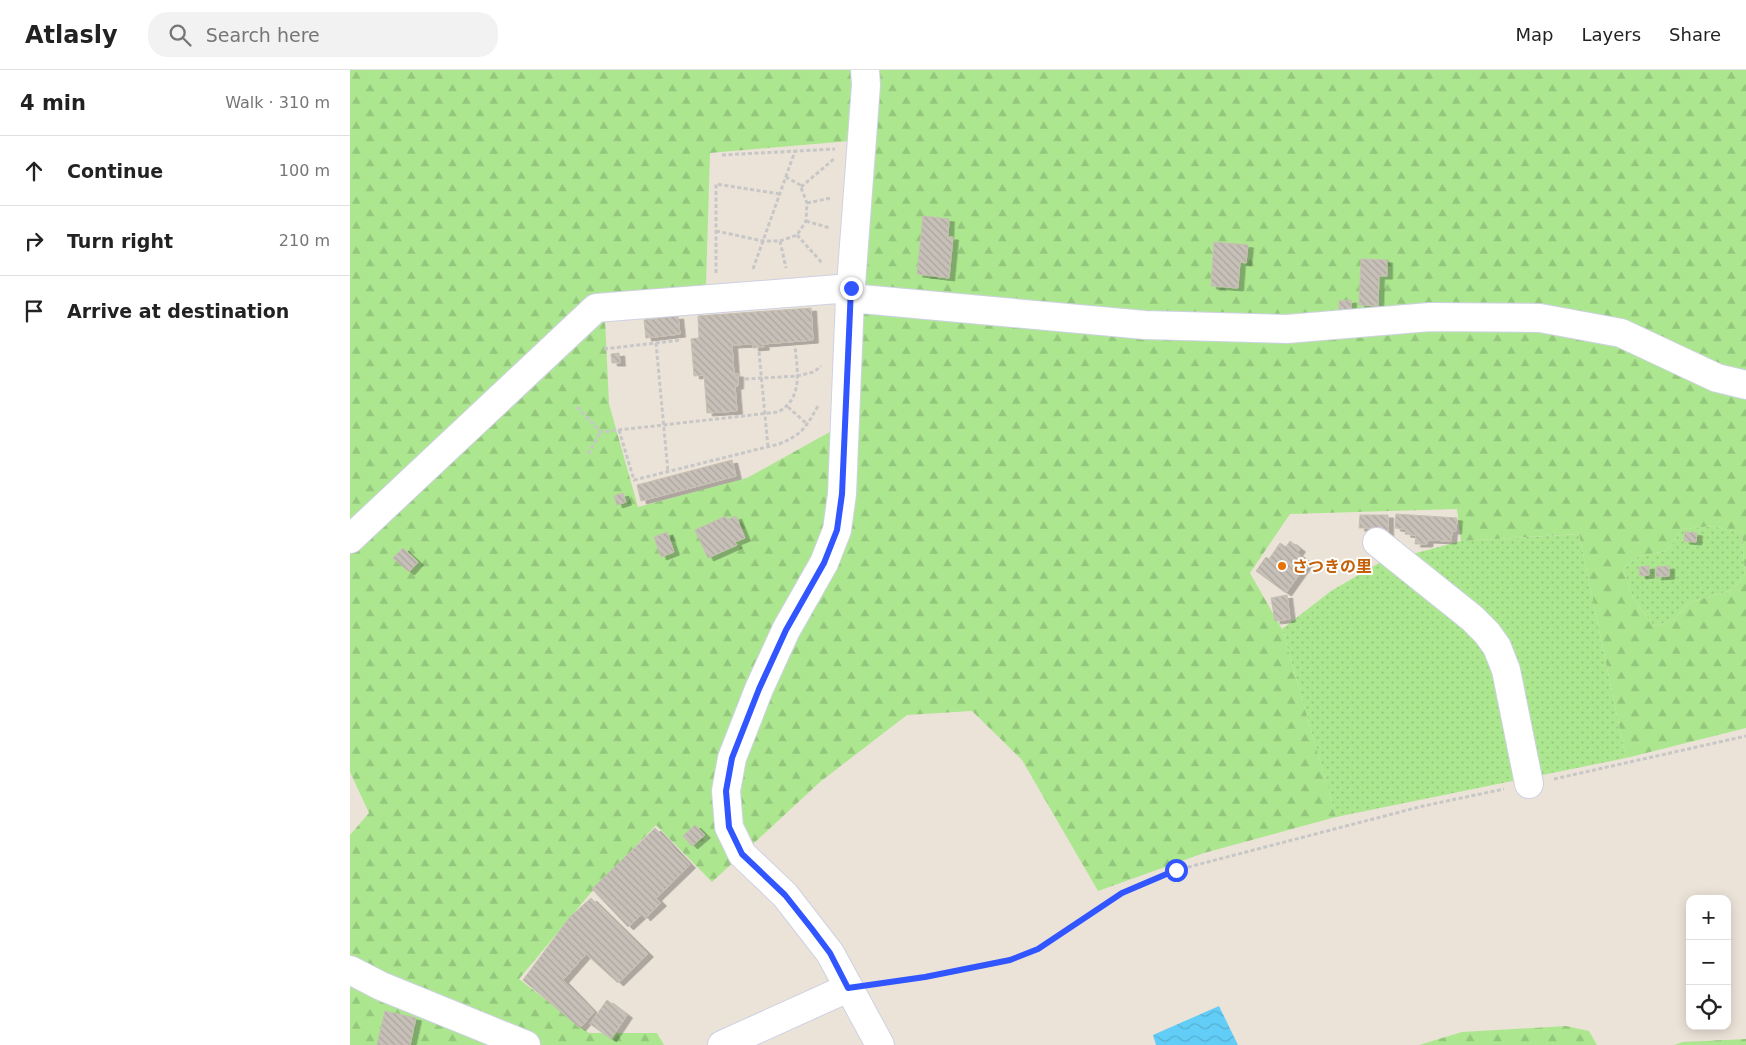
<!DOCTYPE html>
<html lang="en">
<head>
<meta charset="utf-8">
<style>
	body { margin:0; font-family:"DejaVu Sans","Noto Sans JP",sans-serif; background:#f2f2f2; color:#222 }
	.controls { position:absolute; right:15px; bottom:15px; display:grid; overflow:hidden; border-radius:10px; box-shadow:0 2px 12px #0003 }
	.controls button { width:45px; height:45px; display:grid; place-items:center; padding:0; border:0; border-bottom:1px solid #e0e0e0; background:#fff; color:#222; font:25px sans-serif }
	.stop { position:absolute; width:15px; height:15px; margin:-11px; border:4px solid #3155ff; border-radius:50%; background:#fff }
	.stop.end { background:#3155ff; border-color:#fff; box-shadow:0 1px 5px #0008 }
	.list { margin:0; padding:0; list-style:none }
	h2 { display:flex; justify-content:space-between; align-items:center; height:65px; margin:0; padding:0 20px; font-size:21px }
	h2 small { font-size:16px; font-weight:400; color:#767676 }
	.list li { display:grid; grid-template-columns:32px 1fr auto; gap:15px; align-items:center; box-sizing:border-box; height:70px; padding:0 20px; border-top:1px solid #e0e0e0 }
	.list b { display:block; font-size:19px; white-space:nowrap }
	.list em { font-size:16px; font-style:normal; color:#767676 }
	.icon { flex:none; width:28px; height:28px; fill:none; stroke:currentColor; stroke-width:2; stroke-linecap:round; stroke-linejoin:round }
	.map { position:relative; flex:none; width:1396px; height:975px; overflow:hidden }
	header { display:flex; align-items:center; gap:30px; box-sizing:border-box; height:70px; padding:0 25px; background:#fff; border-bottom:1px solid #e0e0e0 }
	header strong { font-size:24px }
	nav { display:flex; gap:28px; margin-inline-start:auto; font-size:18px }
	.search { width:350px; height:45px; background:#f2f2f2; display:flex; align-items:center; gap:12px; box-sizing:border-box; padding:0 18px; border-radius:20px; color:#767676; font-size:19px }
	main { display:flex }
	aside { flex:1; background:#fff }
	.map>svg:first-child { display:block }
	.grass { fill:url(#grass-dots) }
	.forest { fill:url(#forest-firs); fill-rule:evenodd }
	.water { fill:url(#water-waves) }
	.building { fill:url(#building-back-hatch); stroke:#c7bfb2; filter:url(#shadow) }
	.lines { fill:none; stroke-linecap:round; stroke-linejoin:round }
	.minor-casing { stroke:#cdd1e2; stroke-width:30 }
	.path { stroke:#c7c7c7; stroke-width:3; stroke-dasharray:4 2.5; stroke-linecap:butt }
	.minor { stroke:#fff; stroke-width:28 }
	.route { stroke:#3155ff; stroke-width:6 }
	.food-dot { fill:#e8710a; stroke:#fff; stroke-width:2 }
	.labels { text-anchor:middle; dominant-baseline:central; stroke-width:4; stroke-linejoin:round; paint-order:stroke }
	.food-label { font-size:16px; font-weight:bold; fill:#c56008; stroke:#fff; text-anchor:start }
</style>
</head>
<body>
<header>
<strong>Atlasly</strong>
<div class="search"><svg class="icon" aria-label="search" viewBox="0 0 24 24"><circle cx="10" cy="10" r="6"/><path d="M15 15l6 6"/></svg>Search here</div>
<nav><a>Map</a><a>Layers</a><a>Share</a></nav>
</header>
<main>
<aside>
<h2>4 min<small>Walk · 310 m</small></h2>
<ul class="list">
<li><svg class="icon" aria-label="ahead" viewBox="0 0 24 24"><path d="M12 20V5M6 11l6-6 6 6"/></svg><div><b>Continue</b></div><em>100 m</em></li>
<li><svg class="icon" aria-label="right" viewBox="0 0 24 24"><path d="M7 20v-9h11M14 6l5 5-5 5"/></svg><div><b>Turn right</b></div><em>210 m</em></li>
<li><svg class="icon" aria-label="arrive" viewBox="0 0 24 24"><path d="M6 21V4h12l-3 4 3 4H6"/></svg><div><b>Arrive at destination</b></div></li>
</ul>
</aside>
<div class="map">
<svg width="1396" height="975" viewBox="0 0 1396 975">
	<defs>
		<pattern id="grass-dots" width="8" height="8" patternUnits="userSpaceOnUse" patternTransform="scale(1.25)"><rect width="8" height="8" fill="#ace790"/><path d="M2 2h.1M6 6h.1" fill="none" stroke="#94c67c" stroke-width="1.8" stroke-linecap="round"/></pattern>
		<pattern id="forest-firs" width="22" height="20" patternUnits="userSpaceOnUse" patternTransform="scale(1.25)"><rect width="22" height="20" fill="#ace790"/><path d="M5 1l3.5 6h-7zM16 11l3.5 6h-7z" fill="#94c67c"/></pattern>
		<pattern id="water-waves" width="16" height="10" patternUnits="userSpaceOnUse" patternTransform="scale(1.25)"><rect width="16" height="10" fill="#62cdf6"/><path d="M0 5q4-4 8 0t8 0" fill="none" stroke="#55b0d3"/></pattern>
		<pattern id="building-back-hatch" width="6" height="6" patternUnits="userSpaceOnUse" patternTransform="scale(1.25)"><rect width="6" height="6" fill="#c7c0b8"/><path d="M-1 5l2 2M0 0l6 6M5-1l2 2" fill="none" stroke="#aba59e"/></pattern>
		<filter id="shadow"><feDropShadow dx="5.5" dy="3" stdDeviation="0" flood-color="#0004"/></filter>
	</defs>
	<rect width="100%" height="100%" fill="#ece3d8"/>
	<g class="grass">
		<path d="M1362 456 1392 463 1395 504 1382 520 1341 532 1322 551 1304 556 1283 528 1273 498 1289 486 1317 481 1332 459Z"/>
		<path d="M1229 464 1276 688 986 747 932 559 981 521 1029 493 1111 471Z"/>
	</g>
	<g class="forest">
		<path d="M0 0H1396V658L1276 688 1229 464 1111 471 1107 439 940 444 900 503 932 559 986 747 854 783 748 821 672 690 622 641 557 645 470 712 362 812 306 755 239 825 169 909 239 963H307L314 975H0V765L19 743 0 702ZM500 71 485 359 397 408 288 437 259 334 254 228 356 215 360 83ZM1362 456 1392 463 1395 504 1382 520 1341 532 1322 551 1304 556 1283 528 1273 498 1289 486 1317 481 1332 459Z"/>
		<path d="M1216 956 1239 961 1247 975H1069L1112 962Z"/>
		<path d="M1396 969V975H1324L1333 972Z"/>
	</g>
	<path class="water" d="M869 936 888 975H806L803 965Z"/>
	<g class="building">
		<path d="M573 146 599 149 598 167H603L599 208 567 204Z"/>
		<path d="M864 172 898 175 896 193 890 192 888 218 861 216Z"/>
		<path d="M1011 189 1037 190V206H1029L1028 236 1009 235Z"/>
		<path d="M1001 230V246H989V231Z"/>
		<path d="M461 238 463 270 413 274 414 277 403 278V274L382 275 384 304H388V316H385L387 341 357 343 354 305 344 306 341 269 349 268 348 246Z"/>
		<path d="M328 246 330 264 296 268 294 250Z"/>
		<path d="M269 283 270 293H262L261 284Z"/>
		<path d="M382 390 386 406 291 431 287 415Z"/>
		<path d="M273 423 276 432 267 435 264 426Z"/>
		<path d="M1046 444 1107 448 1106 461H1102L1101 471 1078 470 1077 474H1065L1066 465 1055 464 1056 459 1045 458Z"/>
		<path d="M1010 445H1038V465H1029V458H1009Z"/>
		<path d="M376 446 377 450 386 446 395 468 385 472 387 475 358 488 345 460Z"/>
		<path d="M317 462 324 482 311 487 304 467Z"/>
		<path d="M1335 462 1347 463 1346 472 1334 471Z"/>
		<path d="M940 471 950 479 947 483 958 492 936 523 906 501 916 487 919 489 930 473 936 477Z"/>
		<path d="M53 478 68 492 59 502 43 488Z"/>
		<path d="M1299 496V505L1290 506 1289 497Z"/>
		<path d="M1319 496V506L1306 507V497Z"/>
		<path d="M937 525 940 549 925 551 921 528Z"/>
		<path d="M345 755 355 765 342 776 333 766Z"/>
		<path d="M305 758 340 795 306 828 311 833 295 848 292 844 278 857 242 819Z"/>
		<path d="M241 828 298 884 268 913 236 884 213 910 244 942 230 958 173 910 220 847Z"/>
		<path d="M257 930 277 945 261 969 240 954Z"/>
		<path d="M35 941 66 948 60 975H27Z"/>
	</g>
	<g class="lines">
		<defs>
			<g id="minor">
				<path d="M515 0 516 15 500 228 492 424 487 460 474 493 436 560 409 619 382 688 376 721 379 757 392 784 435 825 480 883 530 975"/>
				<path d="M500 228 795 255 937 259 1080 247 1190 248 1271 263 1367 308 1396 315"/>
				<path d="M0 469 246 238 501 218"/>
				<path d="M1027 472 1122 548 1137 563 1147 577 1156 600 1179 714"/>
				<path d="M0 900 31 916 176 975"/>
				<path d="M372 975 498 918"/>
			</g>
		</defs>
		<use href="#minor" class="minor-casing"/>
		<g class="path">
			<path d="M372 85 485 79"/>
			<path d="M451 117 485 88"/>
			<path d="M457 133 481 128"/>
			<path d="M456 151 480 158"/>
			<path d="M366 161 413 171H430L447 165 456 151 457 133 450 115 436 107"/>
			<path d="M447 165 473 194"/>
			<path d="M430 171 436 198"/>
			<path d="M403 199 445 81"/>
			<path d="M366 203V114L430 124"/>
			<path d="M306 273 318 402"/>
			<path d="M254 279 331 270"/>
			<path d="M409 282 418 377"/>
			<path d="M395 309 447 306 464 302 471 296"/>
			<path d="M227 337 251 362 428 342C454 328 447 300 445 276"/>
			<path d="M438 337 457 354"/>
			<path d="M269 360 284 410 429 374C452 365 456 357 468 336"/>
			<path d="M238 384 251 362"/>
			<path d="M1204 709 1396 666"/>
			<path d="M526 914 575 907 660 890 688 879 772 823 827 800 1073 736 1154 719"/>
		</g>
		<use href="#minor" class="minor"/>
	</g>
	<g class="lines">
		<path class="route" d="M501 218 492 424 487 460 474 493 436 560 409 619 382 688 376 721 379 757 392 784 435 825 462 859 480 883 498 918 575 907 660 890 688 879 772 823 826 800"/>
	</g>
	<circle class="food-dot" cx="932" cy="496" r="5"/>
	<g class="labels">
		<g class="food-label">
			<text x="942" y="496">さつきの里</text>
		</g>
	</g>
</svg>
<div class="controls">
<button>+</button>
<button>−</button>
<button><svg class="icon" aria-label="locate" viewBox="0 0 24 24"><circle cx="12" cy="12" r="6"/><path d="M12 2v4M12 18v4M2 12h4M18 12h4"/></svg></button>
</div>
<div class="stop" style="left:826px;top:800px"></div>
<div class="stop end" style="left:501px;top:218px"></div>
</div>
</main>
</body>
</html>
